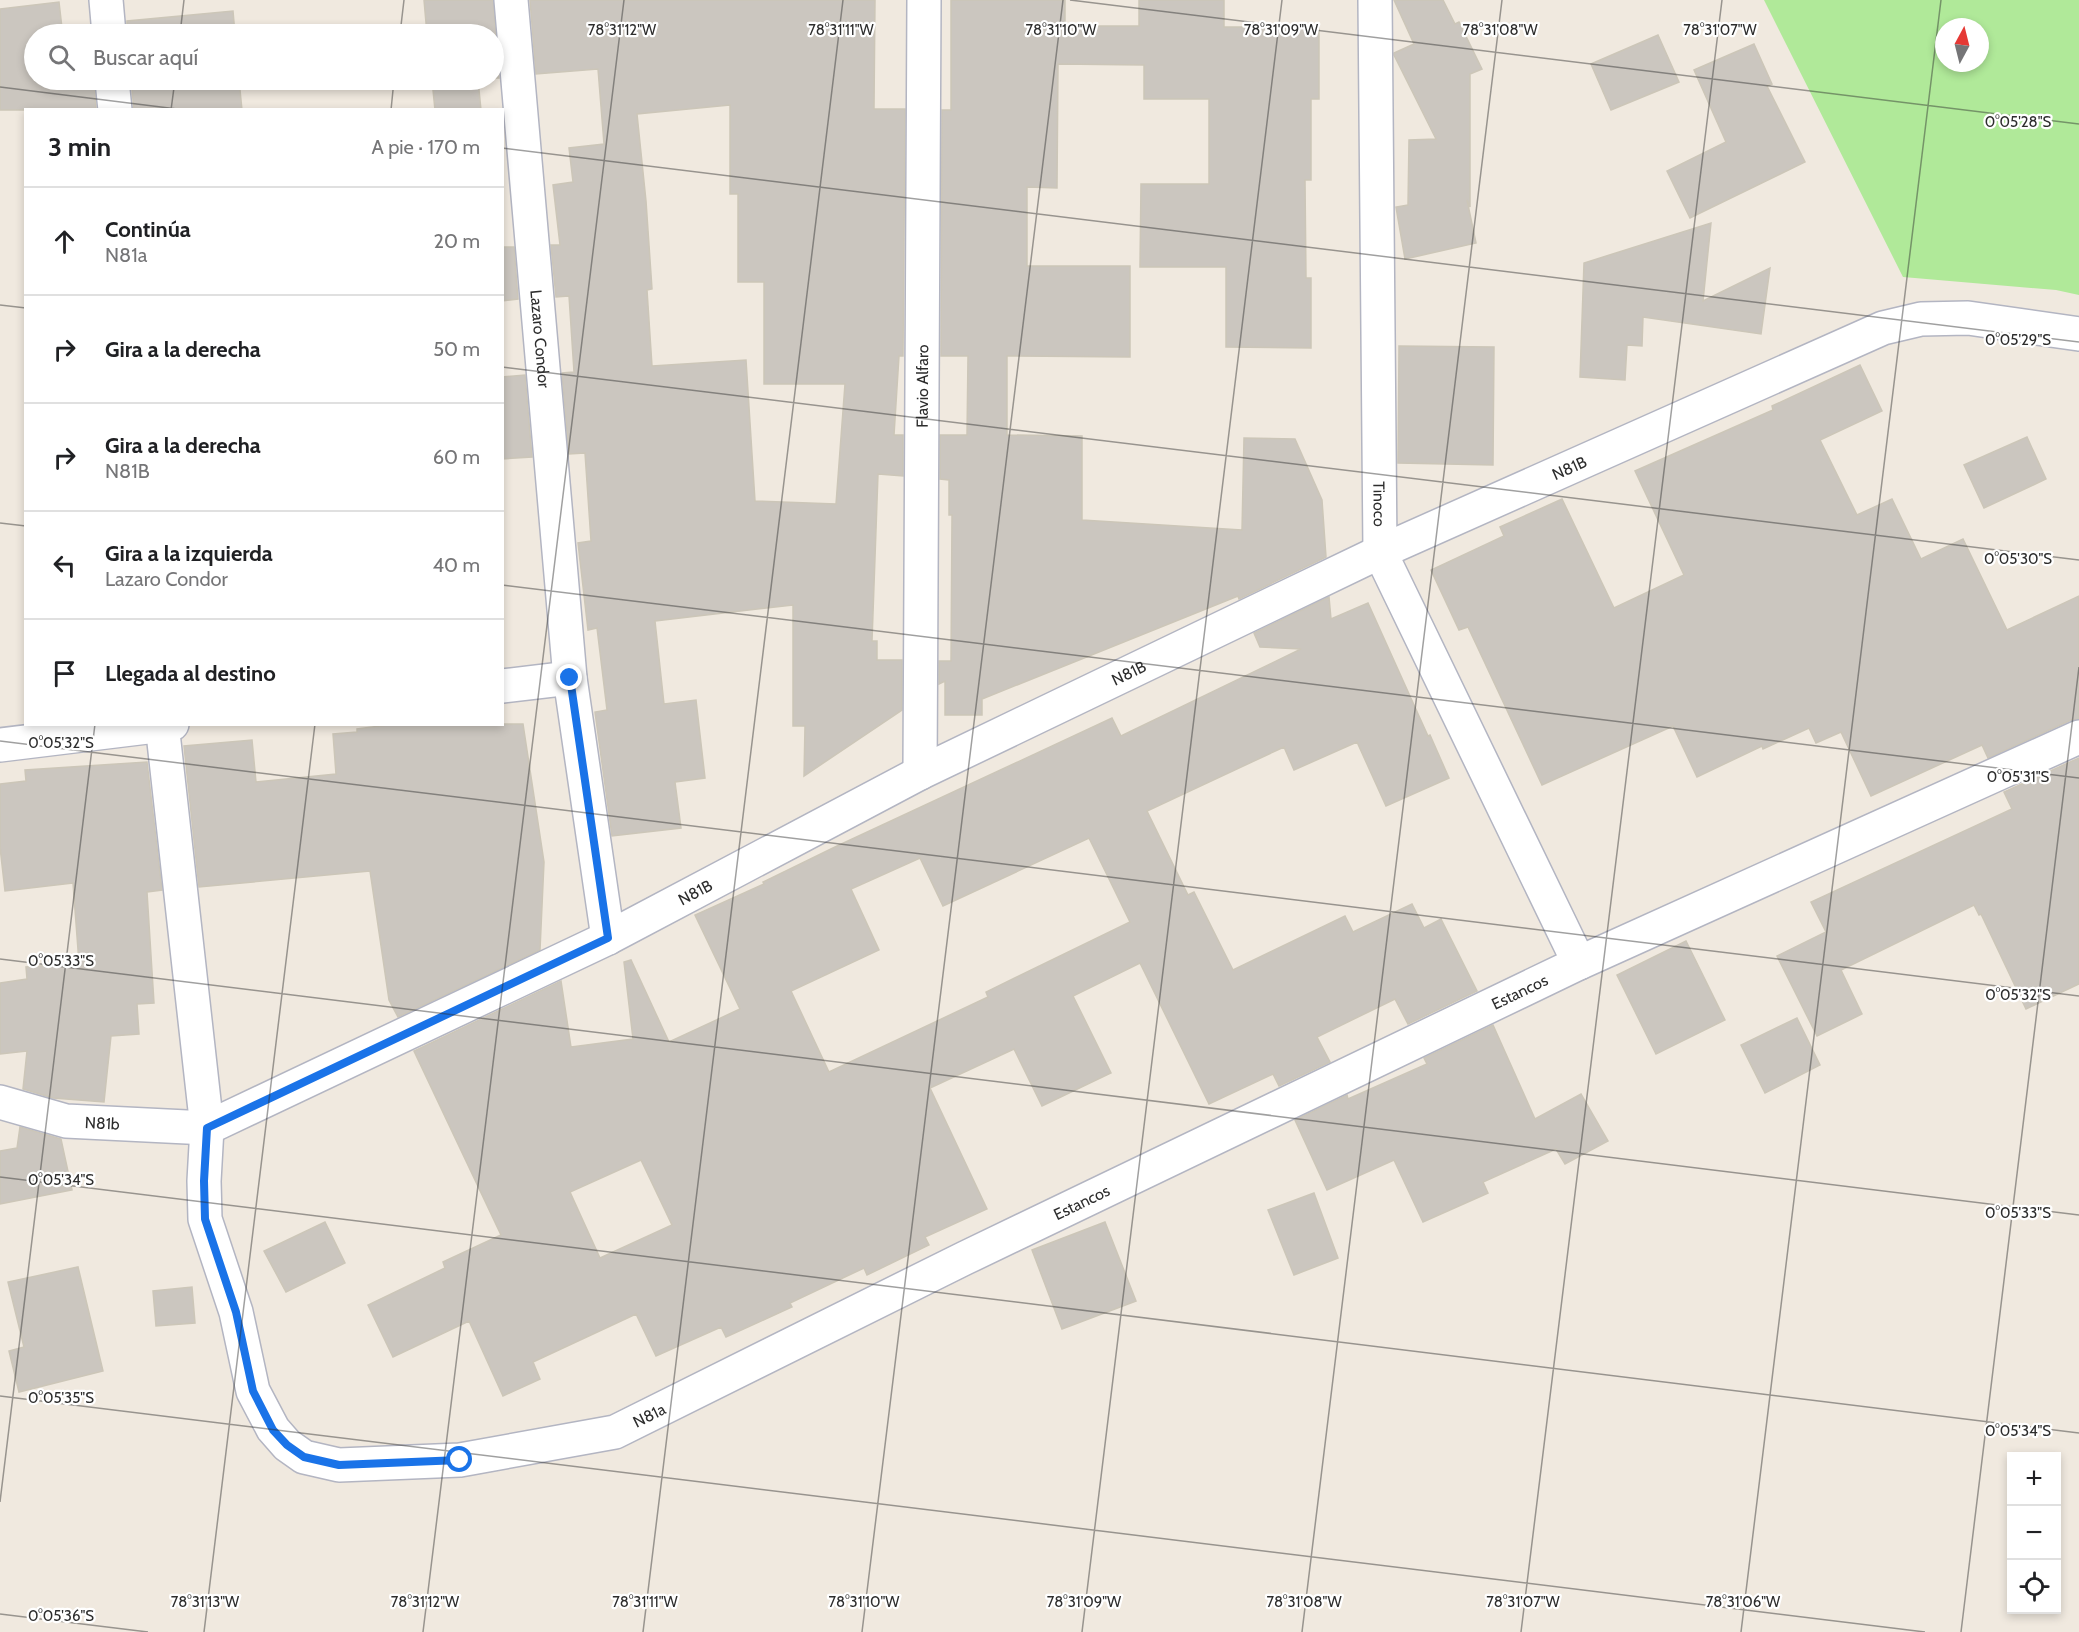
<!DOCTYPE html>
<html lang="es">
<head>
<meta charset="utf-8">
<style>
	body { margin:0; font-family:Cabin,sans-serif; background:#f6f6f6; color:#202124 }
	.controls { position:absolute; right:18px; bottom:18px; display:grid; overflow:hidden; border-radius:0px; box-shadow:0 3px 9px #0003 }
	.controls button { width:54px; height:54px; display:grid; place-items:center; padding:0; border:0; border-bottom:2px solid #e0e0e0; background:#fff; color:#202124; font:30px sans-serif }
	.compass { position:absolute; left:1935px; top:18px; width:54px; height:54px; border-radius:50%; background:#fff; box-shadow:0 3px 9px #0003; rotate:7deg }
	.stop { position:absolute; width:18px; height:18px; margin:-14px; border:4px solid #1a73e8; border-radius:50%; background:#fff }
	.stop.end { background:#1a73e8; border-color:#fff; box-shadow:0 2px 6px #0008 }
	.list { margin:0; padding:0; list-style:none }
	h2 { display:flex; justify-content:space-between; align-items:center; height:78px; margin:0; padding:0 24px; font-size:26px }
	h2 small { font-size:20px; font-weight:400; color:#757577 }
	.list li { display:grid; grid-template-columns:39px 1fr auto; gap:18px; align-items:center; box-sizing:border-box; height:108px; padding:0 24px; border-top:2px solid #e0e0e0 }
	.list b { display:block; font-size:22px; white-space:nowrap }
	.list p { margin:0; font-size:20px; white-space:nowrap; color:#757577 }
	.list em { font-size:20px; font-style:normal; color:#757577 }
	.icon { flex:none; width:33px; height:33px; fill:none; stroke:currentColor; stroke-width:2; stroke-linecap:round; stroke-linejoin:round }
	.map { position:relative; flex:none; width:2079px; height:1632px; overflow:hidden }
	.search { position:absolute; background:#fff; box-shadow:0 3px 9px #0003; left:24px; top:24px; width:480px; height:66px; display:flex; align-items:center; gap:15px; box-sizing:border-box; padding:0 21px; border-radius:33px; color:#757577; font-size:22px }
	.panel { position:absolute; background:#fff; box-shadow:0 3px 9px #0003; left:24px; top:108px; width:480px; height:618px; border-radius:0px }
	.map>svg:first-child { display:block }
	.green { fill:#b0e999; fill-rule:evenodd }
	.building { fill:#cbc6bf; stroke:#ccc6b8; stroke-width:1.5; fill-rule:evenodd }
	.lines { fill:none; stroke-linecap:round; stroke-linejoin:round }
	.street-casing { stroke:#b3b5c2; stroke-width:36 }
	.street { stroke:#fff; stroke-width:33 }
	.route { stroke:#1a73e8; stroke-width:8 }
	.ticks { fill:none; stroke:#2d2d2d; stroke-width:1.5; stroke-opacity:0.45 }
	.labels { text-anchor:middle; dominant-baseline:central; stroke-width:4.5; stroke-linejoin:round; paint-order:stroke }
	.street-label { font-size:16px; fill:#2d2d2d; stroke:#fff }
	.ticks-label { font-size:15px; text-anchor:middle; fill:#2d2d2d; stroke:#fff; stroke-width:4.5; stroke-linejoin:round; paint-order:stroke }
</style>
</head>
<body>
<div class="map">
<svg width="2079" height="1632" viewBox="0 0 2079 1632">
	<rect width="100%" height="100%" fill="#f0e9df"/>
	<path class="green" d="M1764 0H2079V295L2056 290 1903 277ZM1944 27H1980V63H1944Z"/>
	<g class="building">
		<path d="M424 0H493L499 78H494V34H427Z"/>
		<path d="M530 0H875L874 109H905L903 356H899L894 435H903V476L878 474 872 641H877V660H902V710L804 776 805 726H793V605L655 621 664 704 696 700 705 778 675 782 681 828 612 836 595 712 607 710 597 628 588 630 578 543 591 541 585 453 569 454 562 373 574 372 569 296 556 297 551 245H560L553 185 573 182 569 148 604 144 598 69 536 74ZM730 105V194H738V282H764V384H845L836 504 755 501 746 360 652 366 647 290 652 289 646 201 637 114Z"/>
		<path d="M951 0H1065V26H1139V0H1224V27H1319V99H1311V180H1305L1306 278H1311V348L1226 347V267H1140L1141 184H1209V99H1144V65L1058 64 1057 188 1027 187V266H1130V357L1007 356V435L1082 436V520L1242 530 1244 438 1295 439 1322 500 1326 557 1239 599 1238 596 982 699V715H945V681L939 684V661H951L952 515H949V480L940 479V435H967L968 356H941L942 110H951Z"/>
		<path d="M1394 0H1443L1455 24 1459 22 1482 69 1470 74V207L1467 200 1476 243 1405 259 1396 207 1408 205 1409 140 1436 139 1394 55V53L1414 44Z"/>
		<path d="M59 2 62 28 89 25 90 34H34V80H94L96 110H0V9Z"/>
		<path d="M233 11 235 34H127V21Z"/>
		<path d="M1658 35 1679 82 1611 110 1591 64Z"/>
		<path d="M1754 44 1772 84 1767 86 1805 162 1690 218 1667 171 1726 142 1694 70Z"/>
		<path d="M131 80H239L242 110H134Z"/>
		<path d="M432 80H478L481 110H435Z"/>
		<path d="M1711 223 1703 301 1770 268 1761 334 1643 317 1642 346 1627 345 1625 380 1580 377 1584 263Z"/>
		<path d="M502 247H514L518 299 502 301Z"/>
		<path d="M1399 346 1494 347 1493 465 1398 463Z"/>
		<path d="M1860 365 1882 411 1820 440 1857 515 1892 499 1921 559 1963 539 2007 630 2079 596V719L2071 720 1988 758 1982 745 1871 796 1841 732 1816 743 1809 728 1763 749 1762 746 1697 777 1673 726 1542 785 1468 627 1459 630 1431 570 1504 536 1500 527 1562 499 1614 608 1684 575 1635 471 1773 410 1772 406Z"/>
		<path d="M525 375 532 457 502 459V377Z"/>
		<path d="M2027 437 2046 479 1984 508 1964 465Z"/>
		<path d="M1329 597 1331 619 1368 603 1428 736 1430 735 1449 778 1386 806 1357 742 1294 770 1284 747 1147 811 1188 895 1194 892 1233 970 1345 916 1353 932 1412 904 1424 928 1441 919 1477 991 1408 1024 1395 999 1317 1037 1330 1062 1279 1086 1273 1074 1209 1104 1140 963 1073 996 1111 1073 1042 1106 1014 1049 930 1088 987 1209 925 1237 929 1245 867 1275 864 1268 790 1303 792 1307 726 1337 721 1327 656 1356 636 1314 533 1362 540 1379 503 1396 469 1321 393 1357 368 1305 445 1268 443 1262 501 1235 414 1051 561 981 571 1047 633 1039 624 962 631 960 669 1042 740 1009 695 915 764 884 763 882 835 847 1112 718 1121 736 1301 649 1260 647 1254 633ZM1089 838 1130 922 986 992 988 997 829 1072 791 991 879 950 851 889 920 858 943 906ZM641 1160 672 1225 600 1258 570 1192Z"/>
		<path d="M396 724H523L544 862 540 950 398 1017 389 1000 370 871 199 887 184 746 252 740 256 782 336 774 333 734 357 732V729Z"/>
		<path d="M2079 758V984L2026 1009 1981 914 1979 915 1974 905 1841 970 1862 1014 1817 1036 1777 956 1826 932 1811 902 2012 809 2004 792Z"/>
		<path d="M147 762 162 890 147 892 154 1003 137 1004 139 1034 111 1036 104 1102 53 1098 23 1089 27 1051 0 1054V983L27 979 26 967 79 963 73 883 5 891 0 847V784L26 781 25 770Z"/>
		<path d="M1686 941 1725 1020 1656 1054 1617 975Z"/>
		<path d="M1797 1018 1820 1065 1765 1093 1741 1045Z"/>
		<path d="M1493 1025 1535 1119 1581 1094 1608 1141 1565 1164 1556 1149 1483 1182 1488 1193 1423 1222 1394 1160 1327 1190 1295 1120 1347 1095 1348 1099 1427 1064 1424 1058Z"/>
		<path d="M20 1127 61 1139 72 1190 0 1204V1151L17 1148Z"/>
		<path d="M1314 1193 1338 1258 1294 1275 1268 1210Z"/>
		<path d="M325 1222 345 1263 286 1292 264 1251Z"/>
		<path d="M1105 1222 1136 1301 1062 1329 1032 1250Z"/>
		<path d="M78 1267 103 1371 19 1392 9 1351 24 1347 8 1282Z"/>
		<path d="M192 1287 195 1323 156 1326 153 1291Z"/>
	</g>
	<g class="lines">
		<defs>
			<g id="street">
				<path d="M106 0 109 34"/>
				<path id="s1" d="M511 0 570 678 608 938"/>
				<path id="s2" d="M1375 0 1380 552 1579 963"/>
				<path d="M112 80 115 110"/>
				<path d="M502 686 570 678"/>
				<path id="s3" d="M162 724 207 1128 204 1181 205 1219 236 1312 253 1391 273 1429 287 1445 304 1457 339 1465 460 1460 615 1432 965 1258 1579 963 2079 737"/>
				<path d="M0 745 172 724"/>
				<path id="s4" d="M920 773 924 0"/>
				<path id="s5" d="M0 1102 66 1121 207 1128 608 938 920 773 1380 552 1883 328 1921 319 1968 318 2079 334"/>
			</g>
		</defs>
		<use href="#street" class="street-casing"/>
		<use href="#street" class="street"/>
	</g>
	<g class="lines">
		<path class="route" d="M460 1460 339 1465 304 1457 287 1445 273 1430 253 1391 236 1312 205 1219 204 1181 207 1128 608 938 570 678"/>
	</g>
	<path class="ticks" d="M1070 0 2079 124M180 34 184 0M400 34 404 0M0 87 185 110M171 110 175 80M391 110 394 80M502 148 2079 342M0 305 26 308M502 367 2079 560M0 523 26 526M502 585 2079 778M0 741 2079 996M0 959 2079 1215M0 1177 2079 1433M0 1396 1925 1632M0 1502 95 724M0 1614 148 1632M204 1632 315 724M423 1632 624 0M643 1632 843 0M862 1632 1063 0M1082 1632 1282 0M1302 1632 1502 0M1521 1632 1722 0M1741 1632 1941 0M1961 1632 2079 667"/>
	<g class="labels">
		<g class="street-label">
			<text stroke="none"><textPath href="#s1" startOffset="340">Lazaro Condor</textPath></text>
			<text stroke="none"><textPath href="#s4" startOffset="387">Flavio Alfaro</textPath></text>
			<text stroke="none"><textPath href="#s5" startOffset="1724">N81B</textPath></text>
			<text stroke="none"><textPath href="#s2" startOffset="504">Tinoco</textPath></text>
			<text stroke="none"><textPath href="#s5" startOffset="1238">N81B</textPath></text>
			<text stroke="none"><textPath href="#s5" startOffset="752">N81B</textPath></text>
			<text stroke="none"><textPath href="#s3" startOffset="2082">Estancos</textPath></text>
			<text stroke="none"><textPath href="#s5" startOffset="105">N81b</textPath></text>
			<text stroke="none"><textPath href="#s3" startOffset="1596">Estancos</textPath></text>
			<text stroke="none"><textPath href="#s3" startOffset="1114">N81a</textPath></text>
		</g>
	</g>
	<g class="ticks-label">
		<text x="622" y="35">78°31'12"W</text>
		<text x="841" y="35">78°31'11"W</text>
		<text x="1061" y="35">78°31'10"W</text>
		<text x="1281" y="35">78°31'09"W</text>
		<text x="1500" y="35">78°31'08"W</text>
		<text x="1720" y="35">78°31'07"W</text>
		<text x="2018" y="127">0°05'28"S</text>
		<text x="2018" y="345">0°05'29"S</text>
		<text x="2018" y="564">0°05'30"S</text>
		<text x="61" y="748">0°05'32"S</text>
		<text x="2018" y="782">0°05'31"S</text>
		<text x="61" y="966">0°05'33"S</text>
		<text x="2018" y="1000">0°05'32"S</text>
		<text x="61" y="1185">0°05'34"S</text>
		<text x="2018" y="1218">0°05'33"S</text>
		<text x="61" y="1403">0°05'35"S</text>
		<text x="2018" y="1436">0°05'34"S</text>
		<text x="205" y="1607">78°31'13"W</text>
		<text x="425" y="1607">78°31'12"W</text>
		<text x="645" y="1607">78°31'11"W</text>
		<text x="864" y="1607">78°31'10"W</text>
		<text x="1084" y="1607">78°31'09"W</text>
		<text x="1304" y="1607">78°31'08"W</text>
		<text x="1523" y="1607">78°31'07"W</text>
		<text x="1743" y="1607">78°31'06"W</text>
		<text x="61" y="1621">0°05'36"S</text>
	</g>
</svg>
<div class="controls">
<button>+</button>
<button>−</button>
<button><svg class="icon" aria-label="locate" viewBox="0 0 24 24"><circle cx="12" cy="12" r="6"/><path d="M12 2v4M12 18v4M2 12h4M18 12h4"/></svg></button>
</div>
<svg class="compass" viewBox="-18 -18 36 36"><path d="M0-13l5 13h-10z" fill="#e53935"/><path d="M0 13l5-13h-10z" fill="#757577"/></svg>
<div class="stop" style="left:460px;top:1460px"></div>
<div class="stop end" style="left:570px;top:678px"></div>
<div class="search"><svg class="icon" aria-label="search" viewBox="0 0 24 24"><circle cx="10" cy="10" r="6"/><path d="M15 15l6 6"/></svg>Buscar aquí</div>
<section class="panel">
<h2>3 min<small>A pie · 170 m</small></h2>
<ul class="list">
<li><svg class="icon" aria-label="ahead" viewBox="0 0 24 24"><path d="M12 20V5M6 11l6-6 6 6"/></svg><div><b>Continúa</b><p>N81a</p></div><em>20 m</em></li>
<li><svg class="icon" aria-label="right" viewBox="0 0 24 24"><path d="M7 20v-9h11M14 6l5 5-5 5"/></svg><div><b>Gira a la derecha</b></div><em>50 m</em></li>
<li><svg class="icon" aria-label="right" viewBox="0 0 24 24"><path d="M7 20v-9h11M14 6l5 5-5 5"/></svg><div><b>Gira a la derecha</b><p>N81B</p></div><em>60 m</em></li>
<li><svg class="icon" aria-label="left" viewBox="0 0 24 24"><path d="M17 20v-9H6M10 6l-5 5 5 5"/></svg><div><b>Gira a la izquierda</b><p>Lazaro Condor</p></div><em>40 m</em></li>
<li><svg class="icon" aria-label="arrive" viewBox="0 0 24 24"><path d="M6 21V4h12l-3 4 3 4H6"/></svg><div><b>Llegada al destino</b></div></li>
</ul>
</section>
</div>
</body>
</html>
